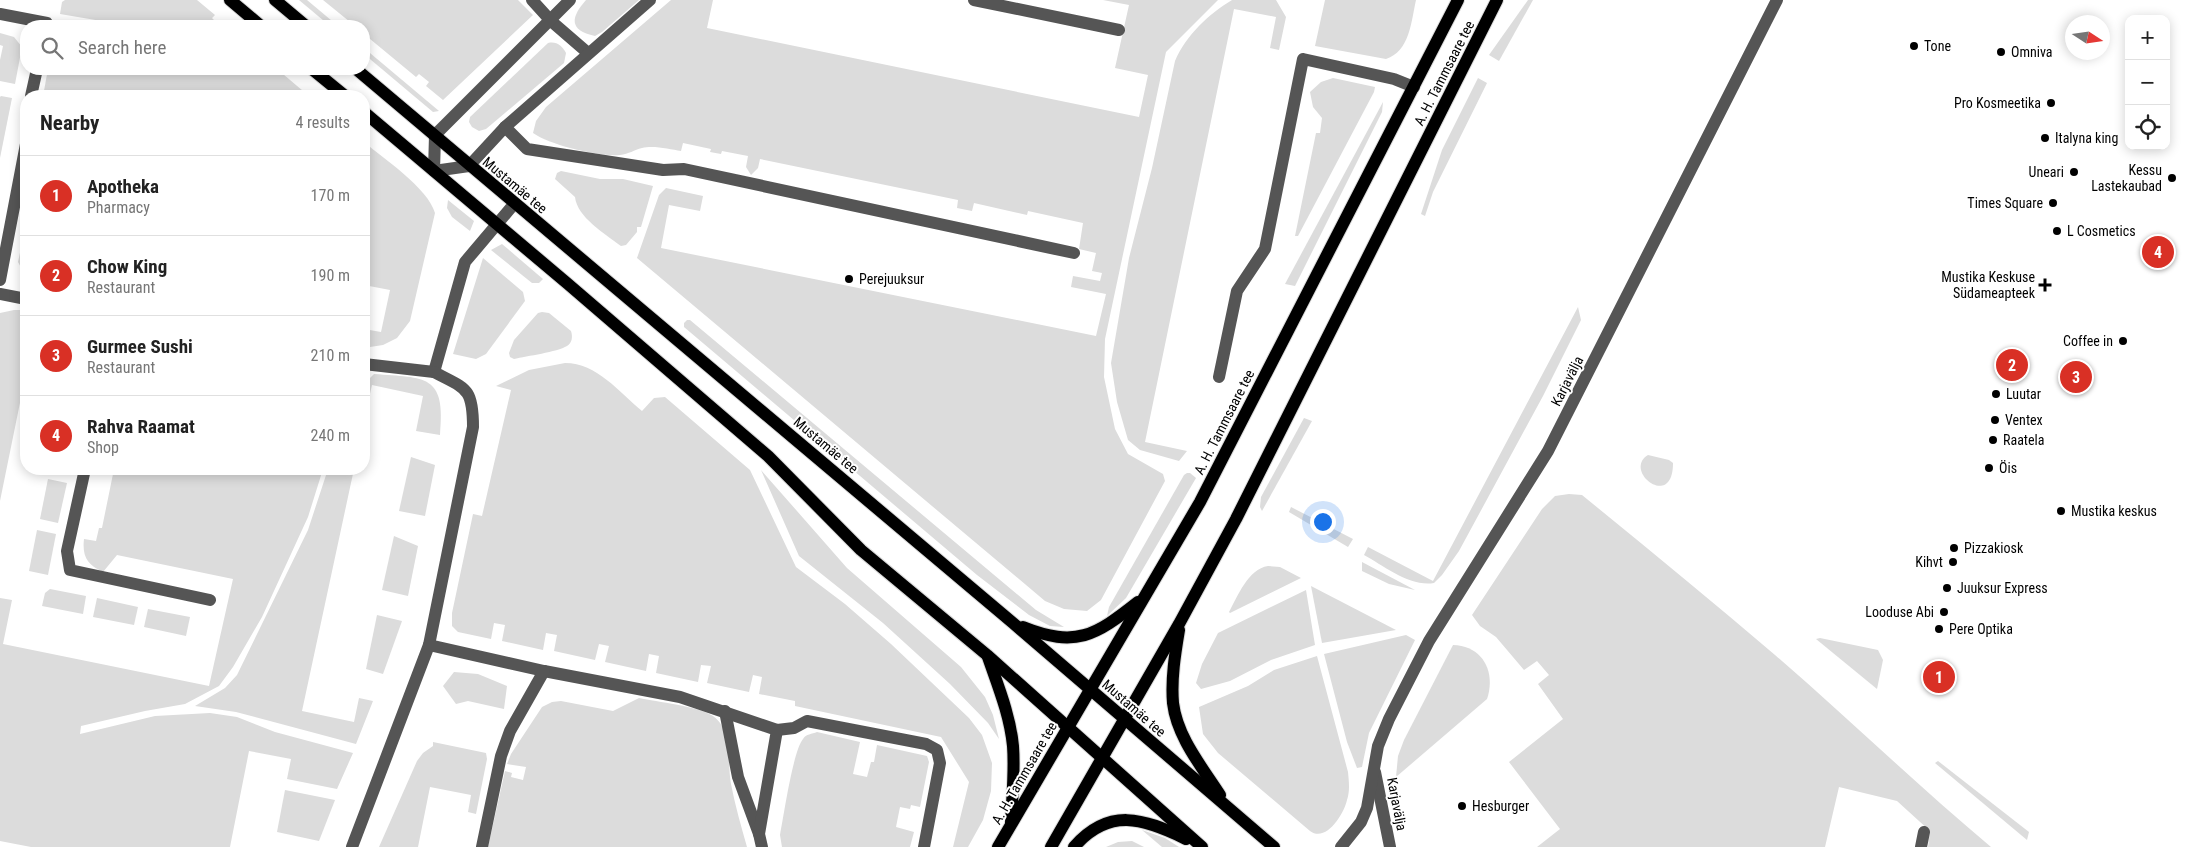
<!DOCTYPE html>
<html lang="en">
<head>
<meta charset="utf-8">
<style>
	body { margin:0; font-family:"Roboto Condensed",sans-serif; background:#f2f2f2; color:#222 }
	.controls { position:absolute; right:15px; top:15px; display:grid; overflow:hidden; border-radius:10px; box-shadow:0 2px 12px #0003 }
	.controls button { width:45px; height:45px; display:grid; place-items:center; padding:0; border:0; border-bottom:1px solid #e0e0e0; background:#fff; color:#222; font:25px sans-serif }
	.compass { position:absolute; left:2065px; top:15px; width:45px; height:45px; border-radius:50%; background:#fff; box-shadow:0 2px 12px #0003; rotate:102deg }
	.you { position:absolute; left:1322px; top:521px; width:18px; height:18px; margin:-12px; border:4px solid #fff; border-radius:50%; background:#1a73e8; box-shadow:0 0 0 8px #1a73e833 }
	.badge { display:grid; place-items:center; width:32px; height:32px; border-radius:50%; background:#d93025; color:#fff; font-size:16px; font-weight:700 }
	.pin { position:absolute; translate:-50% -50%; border:2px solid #fff; box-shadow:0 1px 5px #0006 }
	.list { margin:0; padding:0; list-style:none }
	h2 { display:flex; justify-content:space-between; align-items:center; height:65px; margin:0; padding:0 20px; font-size:21px }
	h2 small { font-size:16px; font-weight:400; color:#767676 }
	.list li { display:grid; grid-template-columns:32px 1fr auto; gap:15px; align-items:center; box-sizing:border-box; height:80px; padding:0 20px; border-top:1px solid #e0e0e0 }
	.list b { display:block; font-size:19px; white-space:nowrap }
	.list p { margin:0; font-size:16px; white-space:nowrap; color:#767676 }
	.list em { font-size:16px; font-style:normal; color:#767676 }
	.icon { flex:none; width:28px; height:28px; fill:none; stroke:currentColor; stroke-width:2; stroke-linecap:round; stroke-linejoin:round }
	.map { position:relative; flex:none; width:2185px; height:847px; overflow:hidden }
	.search { position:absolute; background:#fff; box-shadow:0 2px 12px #0003; left:20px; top:20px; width:350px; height:55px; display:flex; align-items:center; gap:12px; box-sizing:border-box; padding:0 18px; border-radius:20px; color:#767676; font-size:19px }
	.panel { position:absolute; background:#fff; box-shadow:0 2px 12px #0003; left:20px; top:90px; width:350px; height:385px; border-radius:20px }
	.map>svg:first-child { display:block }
	.green { fill:#dcdcdc }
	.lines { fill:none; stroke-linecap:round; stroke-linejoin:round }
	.major-casing { stroke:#dbdbdb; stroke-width:14 }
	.minor { stroke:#555; stroke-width:12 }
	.major { stroke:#000; stroke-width:12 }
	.poi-dot { fill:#000; stroke:#fff; stroke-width:2 }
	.labels { text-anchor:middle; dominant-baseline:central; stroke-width:4; stroke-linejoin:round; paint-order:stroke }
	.poi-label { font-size:14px; fill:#000; stroke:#fff; text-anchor:start }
	.street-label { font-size:14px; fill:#000; stroke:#fff }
</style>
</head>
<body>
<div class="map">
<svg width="2185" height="847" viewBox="0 0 2185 847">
	<rect width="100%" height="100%" fill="#fff"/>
	<g class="green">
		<path d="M65 0H197L215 15 212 18 217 23 221 21 227 26H131L60 14 62 2Z"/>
		<path d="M299 0H307L338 26H330Z"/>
		<path d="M323 0H518L533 15 443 100 426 86 429 82 419 74 416 77 364 34V26H355Z"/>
		<path d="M586 0H639L602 32 595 36C568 30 571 17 586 0Z"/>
		<path d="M671 0H713L707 28 1139 117 1148 75 1115 68 1129 5 1103 0H1218L1166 52 1105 339 1104 377 1115 429 1128 454 1163 474 1165 481 1101 600 1087 611 1064 609 1045 601 637 258 659 195 666 188 703 196 700 211 669 205 661 248 1096 336 1106 294 1071 287 1073 276 1100 281 1102 273 1092 271 1096 253 1079 249 1083 223 1028 211 1027 215 974 203 972 211 957 208 958 200 760 159 758 168 751 175 746 167 748 156 722 151 721 154 710 152 711 149 683 143 681 151C670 149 653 145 642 148 634 150 629 154 620 155 599 157 550 145 533 133L536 121 546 107Z"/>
		<path d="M1232 0H1276L1286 17 1279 50 1270 48 1276 17 1234 9 1145 442 1187 451 1179 461 1140 450 1128 440 1117 402 1111 363 1129 258 1152 168 1175 61C1186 35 1209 14 1232 0Z"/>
		<path d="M1325 0H1416C1411 22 1410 51 1386 59L1315 46Z"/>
		<path d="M1528 0H1533L1499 61 1489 55Z"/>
		<path d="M0 33 14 37 22 47 15 84 0 81V60L3 46 0 45Z"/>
		<path d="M548 43C557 41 562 46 566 53L564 63 486 129 479 131 472 127 469 122 470 117Z"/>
		<path d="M364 48 439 111 433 112 364 54Z"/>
		<path d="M48 69H277L309 96H43Z"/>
		<path d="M1333 78 1375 87 1374 92 1298 236H1295L1316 133H1320L1322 118 1313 107 1310 92 1321 82Z"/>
		<path d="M1478 78 1487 83 1433 192 1425 216 1421 214 1442 150Z"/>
		<path d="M1 96 12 98 0 158V97Z"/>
		<path d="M1383 102 1382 112 1295 286 1285 284Z"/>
		<path d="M364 142C384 159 428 188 435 213L410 321 397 338 383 345 370 347 364 345V329L381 332 390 290 364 285Z"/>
		<path d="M561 171 600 179H623L653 186 641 227H637V232L626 245 621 246C605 234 577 217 575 197L555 179 557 173Z"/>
		<path d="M448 200 474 221 470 231 452 217 447 208Z"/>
		<path d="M502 244 543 279 539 283H532L491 250Z"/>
		<path d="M26 245V277L18 262 21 248Z"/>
		<path d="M483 258 523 292 525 301 486 354 476 359 453 354Z"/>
		<path d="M1578 307 1581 320 1543 396 1459 551 1442 575 1434 583C1410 587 1384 566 1364 555L1368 547 1433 581Z"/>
		<path d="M14 310H26V389L23 388 0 501V313Z"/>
		<path d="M542 312 549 313 571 331C573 337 572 343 567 346 557 352 527 356 514 359L510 357 509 353 514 340 538 313Z"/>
		<path d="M687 320H690L1036 610 1064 627 1050 626 1029 615 977 575 684 327V323Z"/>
		<path d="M565 363C597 363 619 392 642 411L654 398 665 397 750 470 796 567 845 604 891 644 969 718 982 735 992 763 991 791 983 820 968 847H953L969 782 941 737 795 706V701L759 694 762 677 753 675 749 692 707 683 711 666 701 665 698 682 656 673 659 656 649 654 646 671 605 662 609 646 599 644 595 660 554 651 557 635 546 633 543 650 502 641 505 625 494 623 491 639 458 632 452 626V613L473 514 482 516 511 390 496 386 529 370Z"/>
		<path d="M374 374C426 378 446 374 440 435L416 431 423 396 372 385 364 420V384Z"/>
		<path d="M1304 418 1312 421 1262 511 1260 507 1261 497Z"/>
		<path d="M1648 455 1669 460 1673 463C1673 511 1622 471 1648 455Z"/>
		<path d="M411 457 435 465 425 516 399 511Z"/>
		<path d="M114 469H323L308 517 262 617 233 667 219 686 185 704 145 711 81 726 80 734 155 716 210 713 237 717 275 732 353 753 337 789 287 779 291 759 249 751 230 847H31L0 841V598L12 600 3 644 209 686 233 579 117 555 103 572C87 565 82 556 84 539L96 541 99 528H102Z"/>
		<path d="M328 469H354L302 711 354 722 359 698 373 701 356 744 236 712 195 706 225 688 237 675 308 530Z"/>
		<path d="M761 470 847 568 961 667 985 697 993 715 999 739 988 723 950 684 883 623 799 556Z"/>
		<path d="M1187 473H1190L1196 478 1126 598 1107 616 1109 607 1184 475Z"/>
		<path d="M48 479 67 483 58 523 40 519Z"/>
		<path d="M1569 494 1582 495C1647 548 1712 601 1775 655 1848 718 1917 785 1991 847H1928L1930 831 1897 801 1839 787 1825 847H1537L1560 829 1509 762 1563 719 1538 684 1549 675 1537 661 1524 670 1496 637 1480 626 1472 615 1542 509 1555 496Z"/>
		<path d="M1291 507 1353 539 1348 547 1289 512Z"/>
		<path d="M37 530 56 534 48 575 29 571Z"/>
		<path d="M394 536 418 546 408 596 382 590Z"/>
		<path d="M1362 562 1415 590 1389 584 1362 571Z"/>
		<path d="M1268 566 1280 567 1301 578 1230 613 1229 612C1238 596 1248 569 1268 566Z"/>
		<path d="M1311 586 1396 630 1322 643Z"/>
		<path d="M50 589 86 596 83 614 42 606 45 593Z"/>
		<path d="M1306 590 1315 645 1271 660 1230 681 1201 689 1196 683 1202 664 1218 633Z"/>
		<path d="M97 598 138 607 134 625 93 617Z"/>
		<path d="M148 609 190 617 186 636 144 627Z"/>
		<path d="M377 615 402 621 383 674 366 669Z"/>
		<path d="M1406 635 1415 640 1369 733 1362 767 1357 768 1347 742 1324 654Z"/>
		<path d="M1820 638 1878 650 1883 660 1877 689 1816 639Z"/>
		<path d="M1453 645C1483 646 1496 672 1487 699L1396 777 1398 756 1404 740Z"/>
		<path d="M1317 656 1348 772C1349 782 1350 791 1347 800 1344 814 1326 843 1310 831L1218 753 1203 734 1199 707 1248 686 1274 670Z"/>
		<path d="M454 672 478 674 507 686 504 709 468 701 456 704 443 686Z"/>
		<path d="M639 698C657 702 698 706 713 716 733 730 727 763 731 784 735 805 741 826 747 847H488L505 771 512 773 511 777 523 780 526 767 507 764 511 754 542 707 552 702 561 701 613 711Z"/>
		<path d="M817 732 860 742 853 774 867 777 871 762H874L877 745 927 756 929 762 920 807 911 805 910 809 900 807 896 827 914 832 910 847H782L780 835C784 815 793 751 803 739 806 734 812 734 817 732Z"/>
		<path d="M433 742 486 753 487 759 476 814 468 812 471 795 430 787 418 847H379L417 761 423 753 433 746Z"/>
		<path d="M1938 761 2029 832 2027 840 1935 763Z"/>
		<path d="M285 790 335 800 319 841 277 832Z"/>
		<path d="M1142 830 1165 838 1179 847H1162Z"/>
		<path d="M1132 841 1144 847H1106L1118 842Z"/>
	</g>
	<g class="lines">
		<defs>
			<g id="major">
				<path d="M230 0 261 26"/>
				<path d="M275 0 306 26"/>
				<path d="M312 69 345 96"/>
				<path d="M356 69 1013 623 1274 847"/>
				<path d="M364 112 568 284 768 456 861 550 987 655 1202 847"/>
				<path d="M1023 627C1076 648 1095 636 1138 602"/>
				<path d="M1179 630C1175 654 1171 679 1173 703 1177 737 1202 767 1220 795"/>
				<path d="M988 657C998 686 1010 715 1013 746 1015 772 1012 798 1011 823"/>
				<path d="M998 847 1200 502 1458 0"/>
				<path d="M1051 847 1179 624 1236 519 1497 0"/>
				<path d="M1074 847C1109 807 1143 818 1186 839"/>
			</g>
		</defs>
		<use href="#major" class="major-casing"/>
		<g class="minor">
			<path d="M532 0 551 21 588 53"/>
			<path d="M570 0 435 135 434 171 469 166 505 127 650 0"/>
			<path d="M974 0 1119 30"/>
			<path d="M0 14 47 23 46 26"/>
			<path d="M31 96 37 69"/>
			<path d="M26 116V130"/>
			<path d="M505 127 527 149 663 170 684 169 1074 253"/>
			<path d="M0 280 26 144"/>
			<path d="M0 294 26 299"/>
			<path d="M364 364 434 372 465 262 514 204"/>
			<path d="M1219 377 1237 291 1265 249 1303 59 1394 79 1414 87"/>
			<path d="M85 469 67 551 70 570 210 600"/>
			<path d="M429 645 473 427C473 387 466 389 434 372"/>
			<path d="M725 711 738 777 759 834"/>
			<path d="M777 730 794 728 807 721 926 744 937 750 940 763 924 847"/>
			<path d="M1375 772 1390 847"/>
			<path d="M352 847 429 645 544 671 680 697 777 730 759 834 762 847"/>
			<path d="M482 847 501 756 510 731 544 671"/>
			<path d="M1341 847 1361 822 1367 808 1378 746 1389 719 1429 641 1548 451 1777 0"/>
			<path d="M1921 847 1924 832"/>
		</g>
		<use href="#major" class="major"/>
	</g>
	<g class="poi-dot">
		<circle cx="1914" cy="46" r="5"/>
		<circle cx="2001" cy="52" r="5"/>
		<circle cx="2051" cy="103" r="5"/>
		<circle cx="2045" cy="138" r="5"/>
		<circle cx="2074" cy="172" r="5"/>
		<circle cx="2172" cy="178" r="5"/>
		<circle cx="2053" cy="203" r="5"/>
		<circle cx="2057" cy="231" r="5"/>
		<circle cx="849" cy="279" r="5"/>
		<path d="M2042.5 277.5h5v5h5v5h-5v5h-5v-5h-5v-5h5z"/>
		<circle cx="2123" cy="341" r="5"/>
		<circle cx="1996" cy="394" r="5"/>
		<circle cx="1995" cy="420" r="5"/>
		<circle cx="1993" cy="440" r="5"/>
		<circle cx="1989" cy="468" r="5"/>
		<circle cx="2061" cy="511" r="5"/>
		<circle cx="1954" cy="548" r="5"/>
		<circle cx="1953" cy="562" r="5"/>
		<circle cx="1947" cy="588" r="5"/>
		<circle cx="1944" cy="612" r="5"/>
		<circle cx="1939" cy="629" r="5"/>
		<circle cx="1462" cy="806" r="5"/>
	</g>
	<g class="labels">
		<g class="poi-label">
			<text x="1924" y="46">Tone</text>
			<text x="2011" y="52">Omniva</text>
			<text x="2041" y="103" text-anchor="end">Pro Kosmeetika</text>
			<text x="2055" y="138">Italyna king</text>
			<text x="2162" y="170" text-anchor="end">Kessu<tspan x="2162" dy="16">Lastekaubad</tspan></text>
			<text x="2064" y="172" text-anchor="end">Uneari</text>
			<text x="2043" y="203" text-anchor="end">Times Square</text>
			<text x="2067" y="231">L Cosmetics</text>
			<text x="2035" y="277" text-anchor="end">Mustika Keskuse<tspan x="2035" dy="16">Südameapteek</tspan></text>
			<text x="859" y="279">Perejuuksur</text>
			<text x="2113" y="341" text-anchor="end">Coffee in</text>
			<text x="2006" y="394">Luutar</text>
			<text x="2005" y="420">Ventex</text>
			<text x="2003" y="440">Raatela</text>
			<text x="1999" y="468">Öis</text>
			<text x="2071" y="511">Mustika keskus</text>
			<text x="1964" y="548">Pizzakiosk</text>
			<text x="1943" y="562" text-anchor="end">Kihvt</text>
			<text x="1957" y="588">Juuksur Express</text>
			<text x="1934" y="612" text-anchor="end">Looduse Abi</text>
			<text x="1949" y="629">Pere Optika</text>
			<text x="1472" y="806">Hesburger</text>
		</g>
		<g class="street-label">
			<text transform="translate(1444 73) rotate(-63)">A. H. Tammsaare tee</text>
			<text transform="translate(515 185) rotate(40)">Mustamäe tee</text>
			<text transform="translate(1567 381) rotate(-63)">Karjavälja</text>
			<text transform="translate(1224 422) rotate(-63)">A. H. Tammsaare tee</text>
			<text transform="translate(826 445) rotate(40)">Mustamäe tee</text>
			<text transform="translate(1134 708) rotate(41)">Mustamäe tee</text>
			<text transform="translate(1024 773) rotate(-60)">A. H. Tammsaare tee</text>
			<text transform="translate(1397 804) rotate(79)">Karjavälja</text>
		</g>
	</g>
</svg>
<div class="controls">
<button>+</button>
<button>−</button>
<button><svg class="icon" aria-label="locate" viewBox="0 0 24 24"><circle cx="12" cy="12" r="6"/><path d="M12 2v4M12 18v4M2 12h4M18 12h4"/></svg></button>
</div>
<svg class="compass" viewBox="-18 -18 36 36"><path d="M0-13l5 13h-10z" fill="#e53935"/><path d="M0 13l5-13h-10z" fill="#767676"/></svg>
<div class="you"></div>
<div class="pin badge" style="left:1939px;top:677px">1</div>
<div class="pin badge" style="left:2012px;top:365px">2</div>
<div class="pin badge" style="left:2076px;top:377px">3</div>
<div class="pin badge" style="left:2158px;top:252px">4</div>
<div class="search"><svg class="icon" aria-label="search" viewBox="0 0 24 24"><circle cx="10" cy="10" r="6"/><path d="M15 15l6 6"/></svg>Search here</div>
<section class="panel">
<h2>Nearby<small>4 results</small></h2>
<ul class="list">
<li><span class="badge">1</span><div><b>Apotheka</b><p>Pharmacy</p></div><em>170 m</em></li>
<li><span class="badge">2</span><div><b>Chow King</b><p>Restaurant</p></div><em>190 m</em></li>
<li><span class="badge">3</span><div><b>Gurmee Sushi</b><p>Restaurant</p></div><em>210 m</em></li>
<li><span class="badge">4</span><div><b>Rahva Raamat</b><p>Shop</p></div><em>240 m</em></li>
</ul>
</section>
</div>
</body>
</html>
